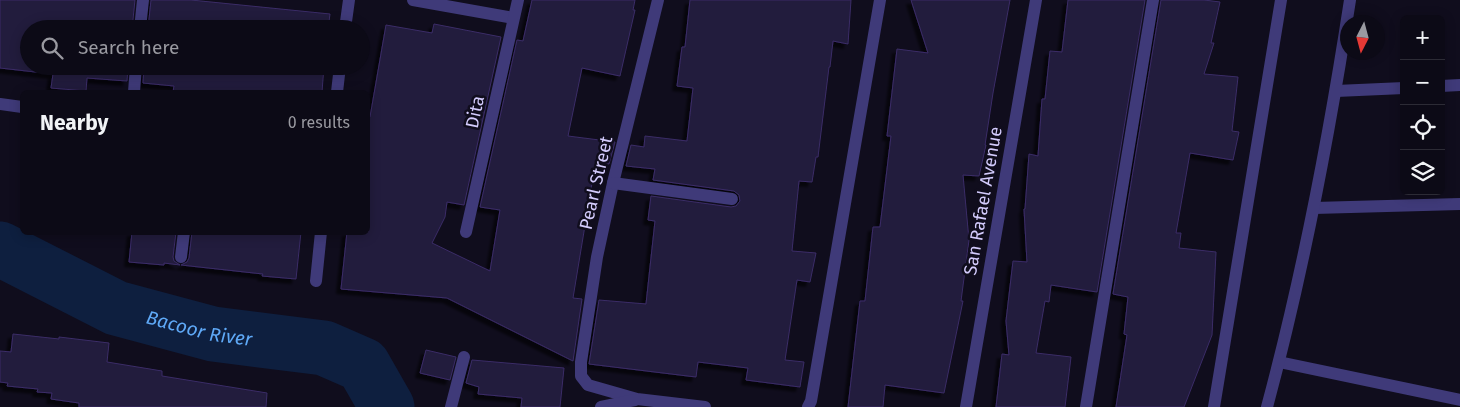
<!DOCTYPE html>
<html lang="en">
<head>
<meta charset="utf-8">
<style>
	body { margin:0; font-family:"Fira Sans",sans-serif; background:#1a1823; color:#f1f3f6 }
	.controls { position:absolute; right:15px; top:15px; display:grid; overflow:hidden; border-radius:8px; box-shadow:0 2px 12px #0003 }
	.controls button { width:45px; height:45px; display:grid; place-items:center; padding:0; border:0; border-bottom:1px solid #2c2b35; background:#0c0a16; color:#f1f3f6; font:25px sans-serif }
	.compass { position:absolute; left:1340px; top:15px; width:45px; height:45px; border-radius:50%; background:#0c0a16; box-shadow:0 2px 12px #0003; rotate:186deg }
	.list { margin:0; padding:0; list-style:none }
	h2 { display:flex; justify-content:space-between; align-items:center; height:65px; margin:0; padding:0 20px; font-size:21px }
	h2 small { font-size:16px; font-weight:400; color:#9a9aa1 }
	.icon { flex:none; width:28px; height:28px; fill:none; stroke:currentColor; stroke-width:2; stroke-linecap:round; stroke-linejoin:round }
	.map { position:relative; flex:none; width:1460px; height:407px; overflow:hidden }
	.search { position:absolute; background:#0c0a16; box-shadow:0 2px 12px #0003; left:20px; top:20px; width:350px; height:55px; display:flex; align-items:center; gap:12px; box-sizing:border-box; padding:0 18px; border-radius:28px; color:#9a9aa1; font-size:19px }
	.panel { position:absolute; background:#0c0a16; box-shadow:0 2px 12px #0003; left:20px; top:90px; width:350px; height:145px; border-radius:8px }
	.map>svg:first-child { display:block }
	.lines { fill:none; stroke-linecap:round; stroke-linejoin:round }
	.river { stroke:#0e1f3f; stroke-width:55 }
	.building { fill:#221a3d; stroke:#3b2d67; filter:url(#shadow) }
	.minor { stroke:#3f3a79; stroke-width:12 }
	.labels { text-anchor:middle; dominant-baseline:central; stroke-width:5; stroke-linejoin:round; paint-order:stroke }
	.street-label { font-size:18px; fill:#d3cbfc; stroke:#100d1d }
	.water-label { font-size:19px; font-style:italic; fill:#5fa9f7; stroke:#100d1d }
</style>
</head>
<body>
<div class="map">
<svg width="1460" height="407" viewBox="0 0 1460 407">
	<defs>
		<filter id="shadow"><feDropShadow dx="-4.5" dy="4.5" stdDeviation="1" flood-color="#0009"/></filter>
	</defs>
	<rect width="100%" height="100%" fill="#100d1d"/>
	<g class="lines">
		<path class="river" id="s1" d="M0 249 116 308 213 334 324 348 363 365 387 407"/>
	</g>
	<g class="building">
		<path d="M0 0H135L132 29H29V66H128L127 81 87 78 86 91 51 88 53 74 0 68Z"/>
		<path d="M151 0H191L330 14 328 29H148Z"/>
		<path d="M532 0H635L633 10H635L620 76 582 68 568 136 615 142 609 164 600 163V166L595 165 573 298 582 299 573 361 447 298 341 289 347 232H368V117H370L386 25 432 33 434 24 501 37 464 205 447 202 445 217 432 243 490 271 500 210 480 207 517 40 523 41Z"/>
		<path d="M690 0H851L848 44 833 41 830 67H829L818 157H816L812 182 799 181 792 251 816 253 810 282 797 280 785 360 804 362 800 387 746 380 748 368 698 362 696 377 589 364 599 300 646 304 655 221 648 220 651 196 731 207 736 206 740 201 739 195 734 191 653 180 655 169 626 166 631 145 644 147 645 136 687 141 693 88 677 86 682 47H685Z"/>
		<path d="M911 0H1010L993 93 985 145H986L979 176 963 175 969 240 961 301H963L944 393 885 385 883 407H848L860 301H865L873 227H880L891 136H887L897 49 928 53Z"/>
		<path d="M1068 0H1145L1097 292 1051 285 1049 302 1045 301 1036 353 1071 357 1065 407H996L1002 354 1009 355 1006 321 1013 261 1027 262 1024 209H1025L1029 154 1038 156 1042 99H1045L1050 51 1062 52Z"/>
		<path d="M1161 0H1204L1220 2 1211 43H1214L1204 74 1238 77 1232 131 1239 132 1233 160 1190 153 1176 233H1181L1179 248 1216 252 1212 335 1184 407H1116L1127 335 1124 334 1128 297 1113 294Z"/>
		<path d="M144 66H324L322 92H173L174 86 143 83Z"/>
		<path d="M132 232H176L173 257 174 261 180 265 164 263V265L129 262Z"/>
		<path d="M192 232H301L296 279 262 276 263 274 181 265 187 262 189 258Z"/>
		<path d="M13 334 59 339V337L109 343 107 362 162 371V376L267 393 266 407H79V403L51 399 52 393 37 392 38 389 7 386 8 383 0 382V351L11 352Z"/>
		<path d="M426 350 456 357 450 380 420 373Z"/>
		<path d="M472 360 564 368 560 407H521L522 398 478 394 479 387 466 383Z"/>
	</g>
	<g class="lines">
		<g class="minor">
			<path d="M413 0 513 18"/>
			<path d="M658 0 613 183 597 257 581 362V376L588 385 637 399 705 407"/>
			<path d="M140 29 143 0"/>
			<path d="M345 29 349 0"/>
			<path d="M1441 86 1460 85"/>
			<path d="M1336 91 1404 88"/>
			<path d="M134 92 136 66"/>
			<path d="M337 92 340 66"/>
			<path d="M0 104 22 107"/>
			<path d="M613 183 732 199"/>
			<path d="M1314 208 1460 204"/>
			<path d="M466 232 518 0"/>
			<path d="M181 257 184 232"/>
			<path d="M316 281 321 232"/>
			<path d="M1279 362 1460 400"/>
			<path d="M451 407 464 357"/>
			<path d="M601 407 635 400"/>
			<path d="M808 407 811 401 880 0"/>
			<path d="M966 407 1036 0"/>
			<path d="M1086 407 1153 0"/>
			<path d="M1214 407 1281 0"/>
			<path d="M1267 407C1303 273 1329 137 1350 0"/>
		</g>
	</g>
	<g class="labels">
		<g class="street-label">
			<text transform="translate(475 112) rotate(-78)">Dita</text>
			<text transform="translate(596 183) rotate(-77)">Pearl Street</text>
			<text transform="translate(983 201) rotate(-80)">San Rafael Avenue</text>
		</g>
		<g class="water-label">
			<text stroke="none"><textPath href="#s1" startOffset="216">Bacoor River</textPath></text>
		</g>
	</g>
</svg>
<div class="controls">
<button>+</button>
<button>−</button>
<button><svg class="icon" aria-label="locate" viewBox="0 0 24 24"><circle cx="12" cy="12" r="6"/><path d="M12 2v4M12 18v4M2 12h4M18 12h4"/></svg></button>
<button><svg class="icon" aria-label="layers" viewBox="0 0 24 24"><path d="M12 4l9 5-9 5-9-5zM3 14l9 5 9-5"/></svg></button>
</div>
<svg class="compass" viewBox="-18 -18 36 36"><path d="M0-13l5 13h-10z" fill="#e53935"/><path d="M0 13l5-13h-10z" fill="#9a9aa1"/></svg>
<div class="search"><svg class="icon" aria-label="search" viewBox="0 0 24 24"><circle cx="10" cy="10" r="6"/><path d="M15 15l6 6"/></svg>Search here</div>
<section class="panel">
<h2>Nearby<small>0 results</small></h2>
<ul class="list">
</ul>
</section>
</div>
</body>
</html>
